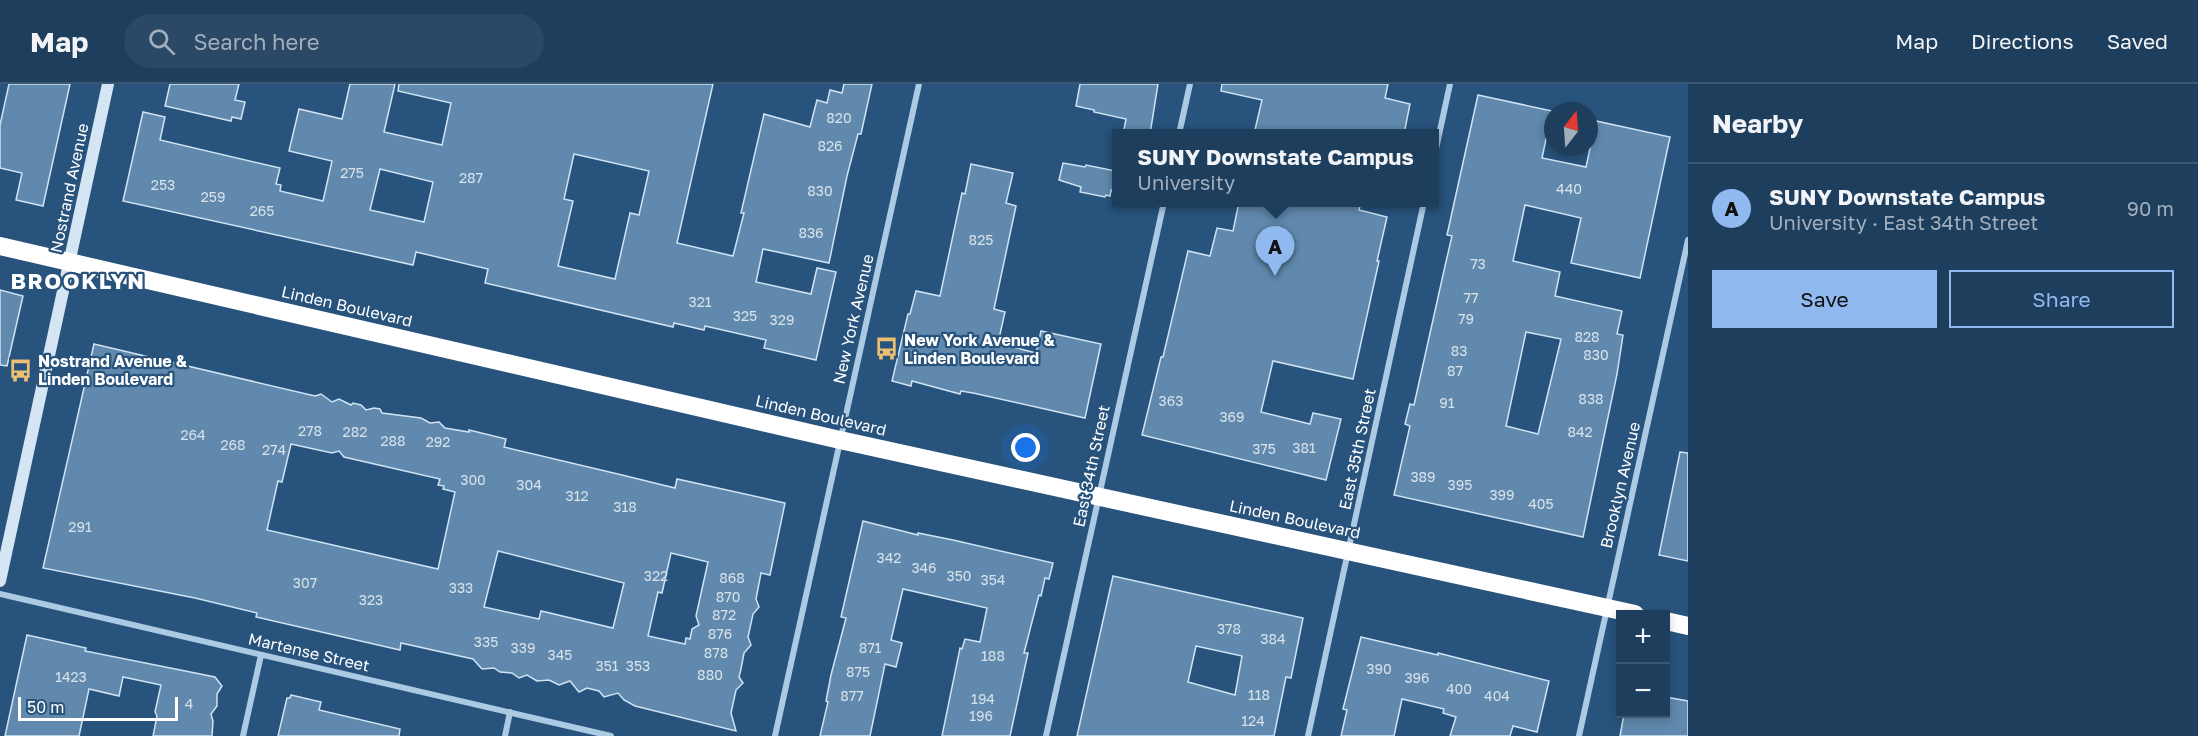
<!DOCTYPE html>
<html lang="en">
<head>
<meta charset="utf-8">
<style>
	body { margin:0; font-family:"Golos Text",sans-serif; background:#2b4966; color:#f1f3f6 }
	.controls { position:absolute; right:18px; bottom:18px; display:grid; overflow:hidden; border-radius:0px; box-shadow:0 3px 9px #0003 }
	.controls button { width:54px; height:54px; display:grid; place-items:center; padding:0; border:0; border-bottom:2px solid #3c5772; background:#1e3e5d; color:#f1f3f6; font:30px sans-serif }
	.compass { position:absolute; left:1544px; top:18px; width:54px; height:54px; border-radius:50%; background:#1e3e5d; box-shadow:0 3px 9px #0003; rotate:17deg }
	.scale { position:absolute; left:18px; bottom:15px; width:160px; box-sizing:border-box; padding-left:6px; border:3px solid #fff; border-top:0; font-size:16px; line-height:21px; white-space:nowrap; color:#fff; -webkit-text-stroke:4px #28537c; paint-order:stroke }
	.you { position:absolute; left:1026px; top:364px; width:21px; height:21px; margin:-15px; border:4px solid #fff; border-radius:50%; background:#1a73e8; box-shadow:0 0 0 9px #1a73e833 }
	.badge { display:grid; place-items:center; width:39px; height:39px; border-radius:50%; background:#90b9f0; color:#111; font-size:20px; font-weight:700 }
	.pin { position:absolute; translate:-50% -50px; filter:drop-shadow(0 2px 3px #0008) }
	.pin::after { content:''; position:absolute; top:32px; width:21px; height:18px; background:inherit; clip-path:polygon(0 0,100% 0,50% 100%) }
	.popup { position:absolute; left:1112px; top:45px; width:327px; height:78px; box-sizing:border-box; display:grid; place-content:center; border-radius:0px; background:#1e3e5d; filter:drop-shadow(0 2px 4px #0005); font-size:20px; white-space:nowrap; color:#a1aebc }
	.popup b { font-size:22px; color:#f1f3f6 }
	.popup::after { content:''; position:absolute; left:50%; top:100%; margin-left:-12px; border:12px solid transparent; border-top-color:#1e3e5d }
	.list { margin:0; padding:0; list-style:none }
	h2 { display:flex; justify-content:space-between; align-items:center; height:78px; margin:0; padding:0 24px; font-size:26px }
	h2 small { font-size:20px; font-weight:400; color:#a1aebc }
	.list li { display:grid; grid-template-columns:39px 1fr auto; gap:18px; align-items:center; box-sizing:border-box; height:90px; padding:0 24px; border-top:2px solid #3c5772 }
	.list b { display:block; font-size:22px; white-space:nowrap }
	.list p { margin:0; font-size:20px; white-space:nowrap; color:#a1aebc }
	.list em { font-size:20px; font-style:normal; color:#a1aebc }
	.actions { display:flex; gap:12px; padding:18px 24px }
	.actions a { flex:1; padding:14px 0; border:2px solid #90b9f0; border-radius:0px; text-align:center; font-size:21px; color:#90b9f0 }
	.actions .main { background:#90b9f0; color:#111 }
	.icon { flex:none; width:33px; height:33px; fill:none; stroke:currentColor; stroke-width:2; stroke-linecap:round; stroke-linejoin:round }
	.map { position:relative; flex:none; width:1688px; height:652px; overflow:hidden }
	header { display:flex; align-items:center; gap:36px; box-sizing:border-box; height:84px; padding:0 30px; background:#1e3e5d; border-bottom:2px solid #3c5772 }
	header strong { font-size:28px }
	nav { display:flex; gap:33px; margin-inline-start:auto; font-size:21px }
	.search { width:420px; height:54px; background:#2b4966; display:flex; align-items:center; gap:15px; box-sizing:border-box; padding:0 21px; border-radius:33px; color:#a1aebc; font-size:22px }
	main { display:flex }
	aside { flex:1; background:#1e3e5d }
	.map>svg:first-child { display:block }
	.building { fill:#6089ad; stroke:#cfe3f4; stroke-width:1.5; fill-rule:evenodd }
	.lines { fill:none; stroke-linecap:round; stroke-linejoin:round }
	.street { stroke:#adcae4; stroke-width:6 }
	.secondary { stroke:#d6e5f4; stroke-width:12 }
	.highway { stroke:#fff; stroke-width:18 }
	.labels { text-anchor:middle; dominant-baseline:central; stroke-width:4.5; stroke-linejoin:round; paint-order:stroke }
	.number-label { font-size:14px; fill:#d7e2ea }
	.street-label { font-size:16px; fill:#fff; stroke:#28537c }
	.poi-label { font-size:16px; font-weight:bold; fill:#fff; stroke:#28537c; text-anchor:start }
	.district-label { font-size:22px; font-weight:bold; letter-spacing:1.5px; fill:#fff; stroke:#28537c }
</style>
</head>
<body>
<header>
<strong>Map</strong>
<div class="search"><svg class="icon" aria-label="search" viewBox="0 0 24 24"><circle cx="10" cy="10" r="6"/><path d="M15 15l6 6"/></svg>Search here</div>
<nav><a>Map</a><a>Directions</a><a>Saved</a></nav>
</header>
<main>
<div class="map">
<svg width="1688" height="652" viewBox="0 0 1688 652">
	<rect width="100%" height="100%" fill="#28537c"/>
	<g class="building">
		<path d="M9 0H70L43 122 16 116 22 89 0 84V41Z"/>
		<path d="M170 0H239L235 16 245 18 241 35 232 33 231 37 165 22Z"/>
		<path d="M350 0H395L384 48 442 61 451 19 398 7 399 0H713L677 159 733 172 744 129H741L764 30 810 43 817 16 827 19 830 6 842 9 844 0H872L861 50H858L847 92 829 179 763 165 756 198 811 210 817 184 836 188 816 276 764 264 766 256 705 242 704 246 674 239 673 243 485 199 488 185 416 168 413 181 123 117 143 28 165 33 160 56 280 84 276 100 281 101 280 107 323 117 332 77 289 67 299 25 342 35ZM574 70 649 87 639 131 630 129 615 195 558 182 573 117 564 115ZM380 85 433 98 424 138 370 126Z"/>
		<path d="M1080 0H1158L1150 50H1123L1126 35 1094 28V26L1076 22Z"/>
		<path d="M1222 0H1388L1385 14 1410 20 1404 50H1254L1262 16 1221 7Z"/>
		<path d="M1478 11 1552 27 1542 74 1586 83 1596 37 1670 53 1640 194 1571 179 1581 134 1525 121 1513 177 1560 188 1555 212 1622 227 1617 250 1623 251 1617 290 1583 453 1394 411 1410 342 1405 340 1410 320 1414 321 1445 182 1452 152 1447 151ZM1526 248 1561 255 1538 350 1506 342Z"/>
		<path d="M1063 79 1085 83 1086 81 1116 87V108L1111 106 1110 112 1106 111 1105 113 1080 108 1081 103 1059 96Z"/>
		<path d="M971 80 1013 89 1006 119 1016 122 994 225 1005 228 998 259 1036 269 1041 247 1101 260 1085 334 973 309 961 307 960 310 912 297 911 302 892 297 908 230H910L916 207 940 212 962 109 965 110Z"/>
		<path d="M1239 118H1361L1359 126 1387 133 1377 177H1379L1353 295 1273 277 1261 328 1310 340 1313 329 1341 335 1326 396 1142 351 1161 273H1163L1188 167 1210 172 1217 144 1233 147Z"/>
		<path d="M0 206 23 212 7 282 0 281Z"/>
		<path d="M94 260 315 312 321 310 332 318 339 315 351 321 353 319 361 321 366 326 374 324 380 325 382 329 421 334 430 339 439 338 445 344 469 348V346L506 355 504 363 622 391 675 404 677 395 785 419 770 491 761 489 756 515 759 523 753 530 748 553 751 561 744 569 741 585 739 593 743 599 736 606 731 629 736 647 635 622 624 616 618 609 604 613 599 607 587 604 579 608 570 597 559 601 549 596 537 597 527 591 519 594 512 589 500 588 494 584 482 585 473 575 401 559 400 566 256 533 257 529 195 514 43 484ZM291 360 332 369 339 367 344 373 440 395 438 401 444 402 443 405 455 408 438 485 267 446 278 397 282 398ZM498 467 624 499 613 544 541 527 539 535 484 523ZM671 469 708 478 696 532 699 541 692 545 690 555 686 554 685 560 648 552 658 508 662 509Z"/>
		<path d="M1680 368 1688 369V477L1659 471Z"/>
		<path d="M863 437 918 451V449L953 456 1053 479 1049 495 1045 494 1041 512 1039 511 1033 534 1024 569H1028L1010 652H942L960 564 962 565 965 555 980 558 987 524 903 505 891 556 902 559 896 583 885 580 870 652H820L828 618 826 617 831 591 846 534 841 533Z"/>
		<path d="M1113 492 1303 534 1291 594 1286 593 1274 652H1077ZM1196 562 1242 572 1235 611 1188 598Z"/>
		<path d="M27 551 86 564 85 567 215 593 222 602 217 610V622L211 630 213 637 212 652H153L157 632 155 628 161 601 123 593 119 612 89 605 79 652H5Z"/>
		<path d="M1361 553 1438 571V569L1549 597 1537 648 1513 642 1510 652H1450L1456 633 1443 629 1444 625 1402 615 1394 652H1341L1347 626 1343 625Z"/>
		<path d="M291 611 321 618 319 626 400 645 399 652H278L287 614H290Z"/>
		<path d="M1666 613 1688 617V652H1620L1624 630H1665Z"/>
	</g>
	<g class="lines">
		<g class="street">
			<path d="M1179 50 1190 0"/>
			<path d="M1434 74 1450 0"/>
			<path d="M0 510 611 652"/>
			<path d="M243 652 261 571"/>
			<path d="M505 652 510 628"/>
			<path d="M775 652 919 0"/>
			<path d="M1046 652 1164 118"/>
			<path d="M1308 652 1424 118"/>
			<path d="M1579 652 1688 156"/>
		</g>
		<path class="secondary" d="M0 497 108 0"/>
		<g class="highway">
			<path d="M0 162 840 356 1635 530"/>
			<path d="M1666 537 1688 542"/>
		</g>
	</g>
	<defs>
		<symbol id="bus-bare" viewBox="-9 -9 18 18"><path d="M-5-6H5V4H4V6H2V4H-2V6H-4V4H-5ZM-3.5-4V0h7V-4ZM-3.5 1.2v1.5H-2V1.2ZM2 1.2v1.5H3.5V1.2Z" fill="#ecbf73" stroke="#28537c" stroke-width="2.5" paint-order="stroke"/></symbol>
	</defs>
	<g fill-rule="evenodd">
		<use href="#bus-bare" x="870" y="248" width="33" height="33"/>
		<use href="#bus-bare" x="4" y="270" width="33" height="33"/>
	</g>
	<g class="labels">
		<g class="number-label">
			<text x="839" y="33">820</text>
			<text x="830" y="61">826</text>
			<text x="352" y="88">275</text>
			<text x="471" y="93">287</text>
			<text x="163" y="100">253</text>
			<text x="1569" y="104">440</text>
			<text x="820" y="106">830</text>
			<text x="213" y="112">259</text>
			<text x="262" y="126">265</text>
			<text x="811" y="148">836</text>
			<text x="981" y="155">825</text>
			<text x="1478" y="179">73</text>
			<text x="1471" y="213">77</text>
			<text x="700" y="217">321</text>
			<text x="745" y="231">325</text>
			<text x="1466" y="234">79</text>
			<text x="782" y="235">329</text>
			<text x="1587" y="252">828</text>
			<text x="1459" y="266">83</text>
			<text x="1596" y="270">830</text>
			<text x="1455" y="286">87</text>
			<text x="1591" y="314">838</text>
			<text x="1171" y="316">363</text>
			<text x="1447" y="318">91</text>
			<text x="1232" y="332">369</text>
			<text x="310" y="346">278</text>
			<text x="355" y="347">282</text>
			<text x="1580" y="347">842</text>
			<text x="193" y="350">264</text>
			<text x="393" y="356">288</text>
			<text x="438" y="357">292</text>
			<text x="233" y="360">268</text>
			<text x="1304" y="363">381</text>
			<text x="1264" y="364">375</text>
			<text x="274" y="365">274</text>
			<text x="1423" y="392">389</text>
			<text x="473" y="395">300</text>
			<text x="529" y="400">304</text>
			<text x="1460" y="400">395</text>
			<text x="1502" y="410">399</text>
			<text x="577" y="411">312</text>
			<text x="1541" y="419">405</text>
			<text x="625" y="422">318</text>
			<text x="80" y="442">291</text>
			<text x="889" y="473">342</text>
			<text x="924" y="483">346</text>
			<text x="656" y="491">322</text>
			<text x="959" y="491">350</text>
			<text x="732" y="493">868</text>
			<text x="993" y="495">354</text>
			<text x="305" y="498">307</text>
			<text x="461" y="503">333</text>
			<text x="728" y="512">870</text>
			<text x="371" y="515">323</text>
			<text x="724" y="530">872</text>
			<text x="1229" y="544">378</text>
			<text x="720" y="549">876</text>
			<text x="1273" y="554">384</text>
			<text x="486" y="557">335</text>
			<text x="523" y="563">339</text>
			<text x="870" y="563">871</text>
			<text x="716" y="568">878</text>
			<text x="560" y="570">345</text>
			<text x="993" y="571">188</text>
			<text x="607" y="581">351</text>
			<text x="638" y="581">353</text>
			<text x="1379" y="584">390</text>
			<text x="858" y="587">875</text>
			<text x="710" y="590">880</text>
			<text x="71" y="592">1423</text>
			<text x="1417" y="593">396</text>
			<text x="1459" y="604">400</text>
			<text x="1259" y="610">118</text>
			<text x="852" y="611">877</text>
			<text x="1497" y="611">404</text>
			<text x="983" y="614">194</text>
			<text x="189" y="619">4</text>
			<text x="981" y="631">196</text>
			<text x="1253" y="636">124</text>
		</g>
		<g class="street-label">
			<text transform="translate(69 104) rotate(-78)">Nostrand Avenue</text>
			<text transform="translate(347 222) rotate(13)">Linden Boulevard</text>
			<text transform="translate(853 235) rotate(-77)">New York Avenue</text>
			<text transform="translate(821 331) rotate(13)">Linden Boulevard</text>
			<text transform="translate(1357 365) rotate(-78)">East 35th Street</text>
			<text transform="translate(1091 382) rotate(-78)">East 34th Street</text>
			<text transform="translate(1620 401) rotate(-77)">Brooklyn Avenue</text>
			<text transform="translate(1295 435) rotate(12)">Linden Boulevard</text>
			<text transform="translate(309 568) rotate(13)">Martense Street</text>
		</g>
		<g class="poi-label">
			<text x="904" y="256">New York Avenue &amp;<tspan x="904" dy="18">Linden Boulevard</tspan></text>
			<text x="38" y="277">Nostrand Avenue &amp;<tspan x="38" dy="18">Linden Boulevard</tspan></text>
		</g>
		<g class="district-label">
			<text x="78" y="196">BROOKLYN</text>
		</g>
	</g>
</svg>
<div class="controls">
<button>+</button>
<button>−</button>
</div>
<svg class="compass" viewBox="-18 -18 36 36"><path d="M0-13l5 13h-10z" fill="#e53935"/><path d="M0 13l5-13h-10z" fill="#a1aebc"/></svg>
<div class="scale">50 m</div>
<div class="you"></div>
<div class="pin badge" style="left:1275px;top:192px">A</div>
<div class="popup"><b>SUNY Downstate Campus</b>University</div>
</div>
<aside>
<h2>Nearby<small></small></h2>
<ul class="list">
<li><span class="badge">A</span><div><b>SUNY Downstate Campus</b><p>University · East 34th Street</p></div><em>90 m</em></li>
</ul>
<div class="actions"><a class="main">Save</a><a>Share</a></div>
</aside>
</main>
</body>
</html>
